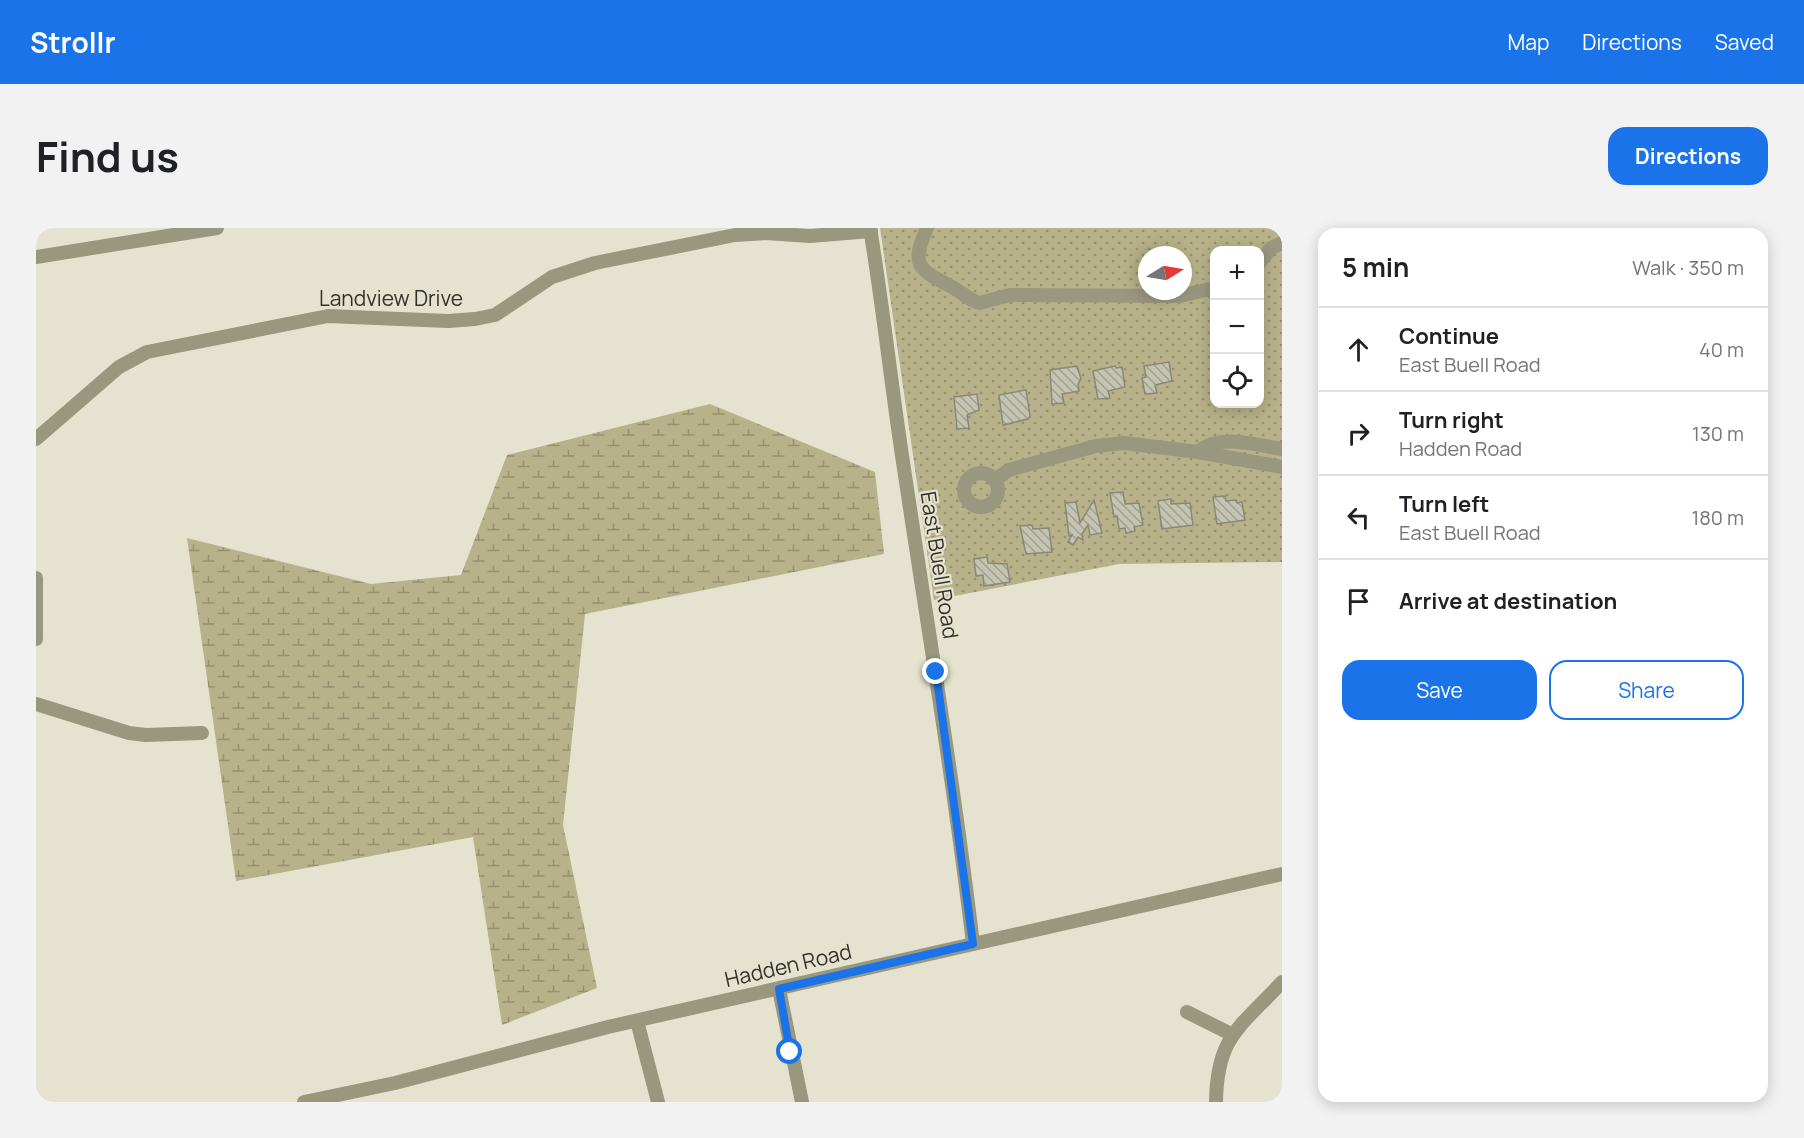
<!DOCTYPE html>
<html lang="en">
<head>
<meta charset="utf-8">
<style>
	body { margin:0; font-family:Manrope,sans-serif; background:#f2f2f2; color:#202124 }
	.controls { position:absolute; right:18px; top:18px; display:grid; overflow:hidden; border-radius:12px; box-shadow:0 3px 15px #0003 }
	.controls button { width:54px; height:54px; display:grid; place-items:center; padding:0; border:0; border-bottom:2px solid #e0e0e0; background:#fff; color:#202124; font:30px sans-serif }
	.compass { position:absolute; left:1102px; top:18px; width:54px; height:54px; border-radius:50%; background:#fff; box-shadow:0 3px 15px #0003; rotate:79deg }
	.stop { position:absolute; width:18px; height:18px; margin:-14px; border:4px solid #1a73e8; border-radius:50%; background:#fff }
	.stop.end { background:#1a73e8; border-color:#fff; box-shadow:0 2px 6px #0008 }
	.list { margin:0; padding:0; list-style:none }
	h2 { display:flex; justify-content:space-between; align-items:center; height:78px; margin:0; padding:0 24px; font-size:26px }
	h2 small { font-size:20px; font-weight:400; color:#757577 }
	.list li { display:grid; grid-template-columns:39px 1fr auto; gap:18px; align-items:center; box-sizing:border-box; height:84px; padding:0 24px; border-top:2px solid #e0e0e0 }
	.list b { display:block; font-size:22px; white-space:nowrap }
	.list p { margin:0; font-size:20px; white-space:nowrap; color:#757577 }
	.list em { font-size:20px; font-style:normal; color:#757577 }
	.actions { display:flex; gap:12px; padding:18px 24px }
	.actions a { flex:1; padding:14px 0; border:2px solid #1a73e8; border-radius:18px; text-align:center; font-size:21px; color:#1a73e8 }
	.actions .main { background:#1a73e8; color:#fff }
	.icon { flex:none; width:33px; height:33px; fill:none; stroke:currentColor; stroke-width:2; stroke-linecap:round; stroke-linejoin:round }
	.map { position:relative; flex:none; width:1246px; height:874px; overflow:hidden; border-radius:18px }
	header { display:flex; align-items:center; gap:36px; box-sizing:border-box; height:84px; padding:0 30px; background:#1a73e8; color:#fff }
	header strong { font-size:28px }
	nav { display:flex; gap:33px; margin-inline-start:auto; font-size:21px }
	.intro { display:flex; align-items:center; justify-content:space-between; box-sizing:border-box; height:144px; padding:0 36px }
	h1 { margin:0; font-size:42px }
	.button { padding:15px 27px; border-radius:18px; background:#1a73e8; color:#fff; font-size:21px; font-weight:700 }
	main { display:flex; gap:36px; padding:0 36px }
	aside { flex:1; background:#fff; border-radius:18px; box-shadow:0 3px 15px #0003 }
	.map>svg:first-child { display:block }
	.grass { fill:url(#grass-dots); fill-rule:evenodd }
	.wetland { fill:url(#wetland-marsh) }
	.building { fill:url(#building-back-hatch); stroke:#8a8876; stroke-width:1.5 }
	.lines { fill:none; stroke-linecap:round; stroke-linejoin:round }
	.minor { stroke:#9a977f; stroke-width:14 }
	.route { stroke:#1a73e8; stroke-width:8 }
	.labels { text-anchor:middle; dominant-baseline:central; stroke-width:4.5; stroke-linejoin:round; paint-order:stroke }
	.street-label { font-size:21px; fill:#32312a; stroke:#e5e3cf }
</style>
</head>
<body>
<header>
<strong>Strollr</strong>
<nav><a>Map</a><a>Directions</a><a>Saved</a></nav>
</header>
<div class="intro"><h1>Find us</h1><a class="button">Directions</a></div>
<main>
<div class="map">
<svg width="1246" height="874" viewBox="0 0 1246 874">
	<defs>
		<pattern id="grass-dots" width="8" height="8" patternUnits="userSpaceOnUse" patternTransform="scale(1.5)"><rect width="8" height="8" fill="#b7b289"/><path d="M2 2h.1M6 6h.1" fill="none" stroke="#959170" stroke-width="1.8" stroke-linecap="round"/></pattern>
		<pattern id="wetland-marsh" width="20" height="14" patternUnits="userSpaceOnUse" patternTransform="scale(1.5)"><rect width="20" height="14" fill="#b7b289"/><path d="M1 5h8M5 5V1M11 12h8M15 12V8" fill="none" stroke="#959170"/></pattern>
		<pattern id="building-back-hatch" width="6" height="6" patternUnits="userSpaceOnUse" patternTransform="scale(1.5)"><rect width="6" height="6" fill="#c5c3b1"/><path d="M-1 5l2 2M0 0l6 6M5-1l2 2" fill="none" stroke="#a19f90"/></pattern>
	</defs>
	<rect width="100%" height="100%" fill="#e5e3cf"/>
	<path class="grass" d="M844 0H1246V334L1083 336 898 372ZM1178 22H1224V176H1178ZM1111 27H1147V63H1111Z"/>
	<path class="wetland" d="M674 176 839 244 848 326 549 386 527 597 561 760 466 797 437 609 200 653 151 310 335 356 425 347 471 227Z"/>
	<g class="building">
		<path d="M1133 134 1136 153 1119 157 1121 165 1109 166 1106 150 1110 149 1108 138Z"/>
		<path d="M1041 138 1045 151 1042 156 1043 163 1026 166 1028 175 1016 176 1014 142Z"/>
		<path d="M1079 138 1080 140 1086 139 1089 159 1072 163 1074 170 1062 171 1057 143Z"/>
		<path d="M990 162 994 188 992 191 967 197 963 167Z"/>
		<path d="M941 166 943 182 931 187 933 200 921 201 918 169Z"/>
		<path d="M1087 264 1089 276 1103 275 1107 297 1098 299 1099 303 1090 305 1089 300 1083 301 1081 288 1078 289 1074 265Z"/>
		<path d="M1189 268 1190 273 1200 272 1201 275 1206 274 1209 292 1181 296 1177 269Z"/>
		<path d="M1135 271V276L1154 275 1157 297 1126 301 1122 273Z"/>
		<path d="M1058 272 1066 305 1054 307 1052 297 1046 306 1047 312 1042 309 1037 317 1032 314 1036 307 1033 308 1029 275 1040 274 1044 295Z"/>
		<path d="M996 297 997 301 1013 300 1016 324 990 326 984 298Z"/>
		<path d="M951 329 952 335 971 336 974 354 948 358 947 347 940 348 938 331Z"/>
	</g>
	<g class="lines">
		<g class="minor">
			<path d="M834 0C847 78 855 156 867 234 891 395 918 555 937 716"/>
			<path d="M891 0C875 36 881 41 914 58 924 63 932 71 943 75L974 67 1144 68 1178 60"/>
			<path d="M0 29 181 0"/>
			<path d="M1224 34 1235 20 1246 15"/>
			<path d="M0 211 83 139 111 124 292 88 412 93 439 91 459 87 516 49 559 35 699 7 730 5 774 8 835 3"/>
			<path d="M1162 224C1184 205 1219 217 1246 221"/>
			<circle cx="945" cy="262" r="17"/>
			<path d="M960 251 973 242 1060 218 1088 215 1162 224 1246 239"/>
			<path d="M0 350V411"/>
			<path d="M0 476 93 505 110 507 166 505"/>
			<path d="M743 761 766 874"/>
			<path d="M1151 784 1195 806"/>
			<path d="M601 793 622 874"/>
			<path d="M268 874 359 855 572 799 1246 646"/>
			<path d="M1180 874C1181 807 1205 799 1246 754"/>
		</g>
	</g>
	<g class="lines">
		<path class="route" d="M754 824 743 761 937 716 900 444"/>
	</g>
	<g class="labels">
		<g class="street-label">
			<text x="355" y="70">Landview Drive</text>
			<text transform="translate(904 337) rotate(81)">East Buell Road</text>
			<text transform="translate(752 737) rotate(-13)">Hadden Road</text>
		</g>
	</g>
</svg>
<div class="controls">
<button>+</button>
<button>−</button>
<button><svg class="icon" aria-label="locate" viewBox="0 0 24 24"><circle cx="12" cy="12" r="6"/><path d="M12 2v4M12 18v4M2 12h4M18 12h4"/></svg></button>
</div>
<svg class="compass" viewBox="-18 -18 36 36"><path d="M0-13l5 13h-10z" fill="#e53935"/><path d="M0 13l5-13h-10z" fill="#757577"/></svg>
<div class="stop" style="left:754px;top:824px"></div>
<div class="stop end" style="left:900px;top:444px"></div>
</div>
<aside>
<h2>5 min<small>Walk · 350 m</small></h2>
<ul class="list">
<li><svg class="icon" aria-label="ahead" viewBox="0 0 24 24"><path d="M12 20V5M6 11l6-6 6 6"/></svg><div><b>Continue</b><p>East Buell Road</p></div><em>40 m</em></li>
<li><svg class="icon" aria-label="right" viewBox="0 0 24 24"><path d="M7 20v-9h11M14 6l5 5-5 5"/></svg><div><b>Turn right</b><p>Hadden Road</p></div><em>130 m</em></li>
<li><svg class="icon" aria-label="left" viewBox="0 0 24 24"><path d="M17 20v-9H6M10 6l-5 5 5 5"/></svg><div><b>Turn left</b><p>East Buell Road</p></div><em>180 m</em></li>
<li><svg class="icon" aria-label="arrive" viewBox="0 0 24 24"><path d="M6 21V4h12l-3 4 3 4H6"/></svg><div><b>Arrive at destination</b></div></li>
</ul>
<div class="actions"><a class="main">Save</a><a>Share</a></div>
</aside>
</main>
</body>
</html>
